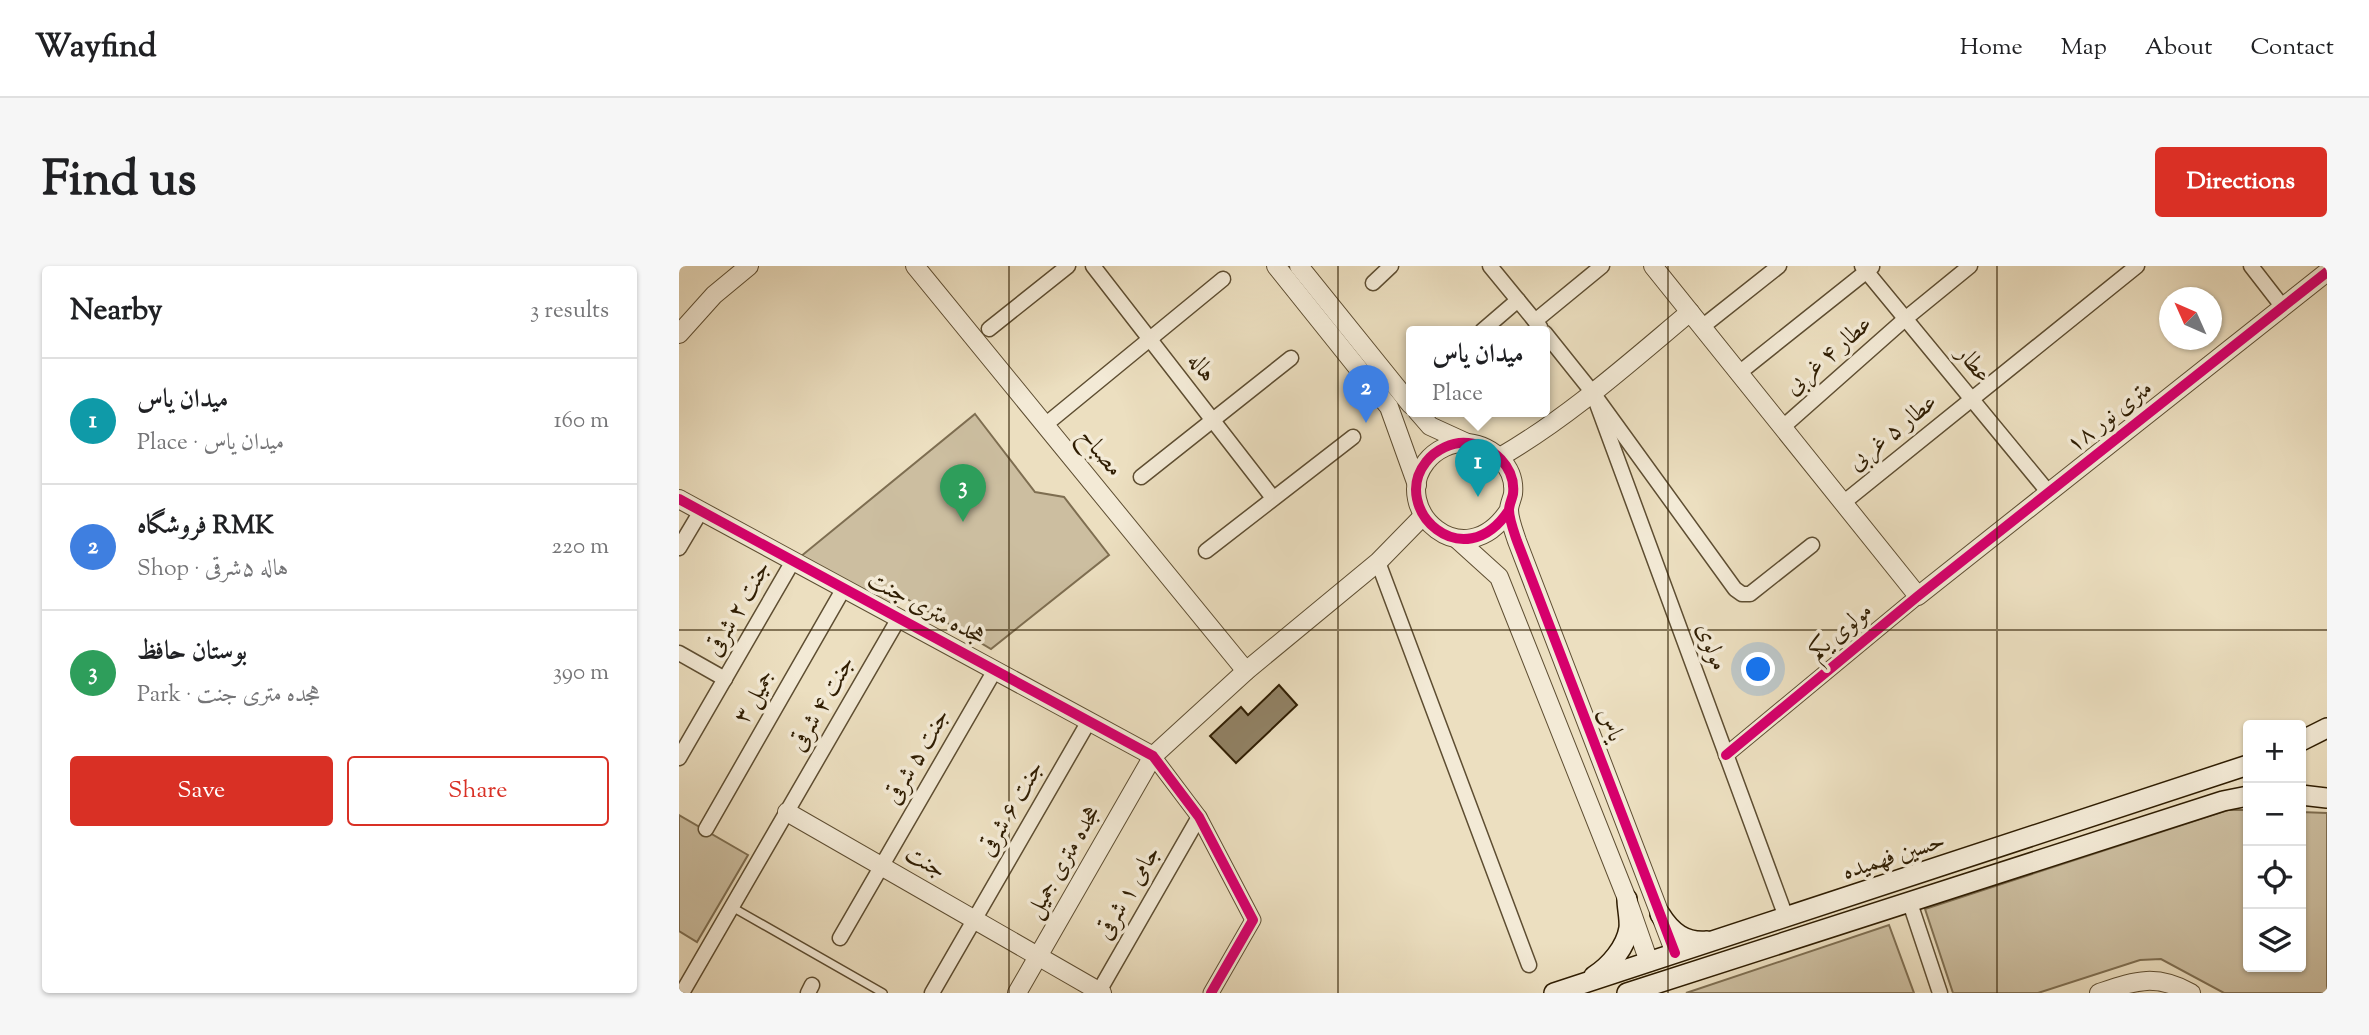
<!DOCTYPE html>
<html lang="en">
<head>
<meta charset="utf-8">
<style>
	body { margin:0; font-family:"Sorts Mill Goudy",Amiri,serif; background:#f6f6f6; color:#202124 }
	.controls { position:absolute; right:21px; bottom:21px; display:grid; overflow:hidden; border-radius:7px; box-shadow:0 2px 5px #0004 }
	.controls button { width:63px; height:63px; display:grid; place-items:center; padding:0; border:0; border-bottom:2px solid #e0e0e0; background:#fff; color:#202124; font:35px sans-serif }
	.compass { position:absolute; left:1480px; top:21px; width:63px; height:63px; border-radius:50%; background:#fff; box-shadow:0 2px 5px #0004; rotate:315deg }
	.you { position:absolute; left:1080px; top:404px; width:24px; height:24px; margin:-18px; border:5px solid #fff; border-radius:50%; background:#1a73e8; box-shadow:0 0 0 10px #1a73e833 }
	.badge { display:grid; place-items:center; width:46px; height:46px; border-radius:50%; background:#d93025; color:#fff; font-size:23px; font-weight:700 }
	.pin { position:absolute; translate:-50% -58px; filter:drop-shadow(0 2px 4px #0008) }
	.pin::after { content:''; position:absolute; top:37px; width:24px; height:21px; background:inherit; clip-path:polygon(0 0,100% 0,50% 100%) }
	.popup { position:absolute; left:727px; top:60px; width:144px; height:91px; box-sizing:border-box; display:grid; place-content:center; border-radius:7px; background:#fff; filter:drop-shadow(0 2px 5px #0005); font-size:23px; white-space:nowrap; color:#757577 }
	.popup b { font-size:26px; color:#202124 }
	.popup::after { content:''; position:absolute; left:50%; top:100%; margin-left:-14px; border:14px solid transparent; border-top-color:#fff }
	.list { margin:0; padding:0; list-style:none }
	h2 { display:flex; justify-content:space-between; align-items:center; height:91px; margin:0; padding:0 28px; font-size:30px }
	h2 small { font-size:23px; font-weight:400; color:#757577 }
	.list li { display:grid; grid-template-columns:46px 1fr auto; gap:21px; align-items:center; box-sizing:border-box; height:126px; padding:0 28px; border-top:2px solid #e0e0e0 }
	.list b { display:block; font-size:26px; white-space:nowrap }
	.list p { margin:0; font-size:23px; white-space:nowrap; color:#757577 }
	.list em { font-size:23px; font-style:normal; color:#757577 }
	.actions { display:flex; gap:14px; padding:21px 28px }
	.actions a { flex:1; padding:16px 0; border:2px solid #d93025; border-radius:7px; text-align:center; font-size:24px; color:#d93025 }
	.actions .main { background:#d93025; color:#fff }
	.icon { flex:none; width:38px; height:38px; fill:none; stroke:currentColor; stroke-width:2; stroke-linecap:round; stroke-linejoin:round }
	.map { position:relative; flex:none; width:1648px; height:727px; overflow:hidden; border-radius:7px }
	header { display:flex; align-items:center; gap:42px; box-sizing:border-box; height:98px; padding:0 35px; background:#fff; border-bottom:2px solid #e0e0e0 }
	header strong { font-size:33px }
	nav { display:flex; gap:38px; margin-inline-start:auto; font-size:24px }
	.intro { display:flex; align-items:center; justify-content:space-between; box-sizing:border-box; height:168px; padding:0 42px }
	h1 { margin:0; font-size:49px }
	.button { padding:18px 32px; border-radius:7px; background:#d93025; color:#fff; font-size:24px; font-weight:700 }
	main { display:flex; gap:42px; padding:0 42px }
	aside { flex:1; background:#fff; border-radius:7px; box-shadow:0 2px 5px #0004 }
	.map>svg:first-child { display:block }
	.green { fill:#ccbea0; stroke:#7e6e51; stroke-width:2 }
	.building { fill:#918265; stroke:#2f1d02; stroke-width:2 }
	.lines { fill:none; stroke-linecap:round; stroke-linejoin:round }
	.service-casing { stroke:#5e4e32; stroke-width:10 }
	.minor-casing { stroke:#5e4e32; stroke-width:17 }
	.tertiary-casing { stroke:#5e4e32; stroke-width:20 }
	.secondary-casing { stroke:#2f1d02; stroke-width:22 }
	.service { stroke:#f3ead6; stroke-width:7 }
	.minor { stroke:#f3ead6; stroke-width:14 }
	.tertiary { stroke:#f3ead6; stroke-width:18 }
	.secondary { stroke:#f3ead6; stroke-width:19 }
	.cycleway-casing { stroke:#f3ead6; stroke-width:15 }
	.cycleway { stroke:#d6006c; stroke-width:10 }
	.grid { fill:none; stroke:#2f1d02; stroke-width:2; stroke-opacity:0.55 }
	.labels { text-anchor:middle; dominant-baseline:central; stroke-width:7; stroke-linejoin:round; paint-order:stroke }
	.street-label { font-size:24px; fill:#2f1d02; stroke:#f3ead6 }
</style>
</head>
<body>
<header>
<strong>Wayfind</strong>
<nav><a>Home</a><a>Map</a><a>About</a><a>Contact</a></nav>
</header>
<div class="intro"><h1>Find us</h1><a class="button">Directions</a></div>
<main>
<aside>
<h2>Nearby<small>3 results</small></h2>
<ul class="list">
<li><span class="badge" style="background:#0f9aa8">1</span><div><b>میدان یاس</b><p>Place · میدان یاس</p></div><em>160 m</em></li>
<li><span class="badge" style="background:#3f7fe0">2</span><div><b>فروشگاه RMK</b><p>Shop · هاله ۵شرقی</p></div><em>220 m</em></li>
<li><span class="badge" style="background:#2e9e5b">3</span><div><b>بوستان حافظ</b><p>Park · هجده متری جنت</p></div><em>390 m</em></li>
</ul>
<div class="actions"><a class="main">Save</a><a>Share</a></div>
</aside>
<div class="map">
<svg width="1648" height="727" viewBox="0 0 1648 727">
	<rect width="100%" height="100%" fill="#ecdfc0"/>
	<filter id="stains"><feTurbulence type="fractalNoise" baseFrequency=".00286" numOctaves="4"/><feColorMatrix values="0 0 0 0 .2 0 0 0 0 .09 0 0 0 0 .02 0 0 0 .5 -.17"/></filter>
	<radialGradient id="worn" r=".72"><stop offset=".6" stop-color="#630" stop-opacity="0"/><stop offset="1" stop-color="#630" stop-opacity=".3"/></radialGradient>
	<g class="green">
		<path d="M296 148 356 226 385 231 430 289 312 383 228 333 206 340 121 291Z"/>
		<path d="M1549 544H1569V701H1622V546L1648 547V727H1545L1482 693 1461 694 1359 727H1274L1246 643Z"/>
		<path d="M0 549 69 589 18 676 0 665Z"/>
		<path d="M1210 659 1235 727H1007Z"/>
	</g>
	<path class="building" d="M600 419 618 439 557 497 531 470 562 441 569 449Z"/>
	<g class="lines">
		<defs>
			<path id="service" d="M53 641 204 727"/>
			<g id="minor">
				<path d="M414 0 594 232"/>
				<path d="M811 0 861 61"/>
				<path d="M1183 0 1370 227"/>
				<path d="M1572 0 1603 40"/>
				<path d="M694 17 712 0"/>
				<path d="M856 55 923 0"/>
				<path d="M1023 61 1100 0"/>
				<path d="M310 63 389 0"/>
				<path d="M803 65 839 34"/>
				<path d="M866 67 914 127 1056 323 1063 328H1071L1133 279"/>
				<path d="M1060 107 1193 1"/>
				<path d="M914 127 1107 651"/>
				<path d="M366 159 544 13"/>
				<path d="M1104 161 1226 53 1291 0"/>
				<path d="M462 211 612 92"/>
				<path d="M1164 237 1458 0"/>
				<path d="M0 282 22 245"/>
				<path d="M527 285 674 171"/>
				<path d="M699 296 850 699"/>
				<path d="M0 387 46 413"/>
				<path d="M1047 489 1239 330"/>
				<path d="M474 490 520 551 574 654 532 727"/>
				<path d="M0 492 114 295"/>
				<path d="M27 563 165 322"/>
				<path d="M1231 637 1261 727"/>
				<path d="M161 672 316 404"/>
				<path d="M3 727 220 352"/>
				<path d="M129 727 133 719"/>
				<path d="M253 727 410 455"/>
				<path d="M419 727 520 551"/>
			</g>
			<g id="tertiary">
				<path d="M236 0 567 405"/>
				<path d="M597 0 710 141 738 219"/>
				<path d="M620 0 732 139"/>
				<path d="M974 0 1239 330 1648 6"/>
				<path d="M0 68 35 29 70 0"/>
				<path d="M738 145 751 160 786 176"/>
				<path d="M821 191C890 151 950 97 1011 46"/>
				<path d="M0 233 474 490"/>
				<path d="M830 244C785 313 710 243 747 196 756 184 774 175 789 177 814 180 837 201 834 228 833 233 830 239 830 244 830 253 835 266 838 275L996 687"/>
				<path d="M778 273 820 311 948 633 970 696"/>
				<path d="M108 546 423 727"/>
				<path d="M338 727 474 490 567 405 699 296 744 250"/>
				<path d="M1420 727C1456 715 1476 707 1512 727"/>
			</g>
			<g id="secondary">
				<path d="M1622 475 1648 462"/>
				<path d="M1622 529 1648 532"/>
				<path d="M981 648C992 666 1006 677 1028 675"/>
				<path d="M915 710C931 700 947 681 950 662 951 653 948 642 948 633"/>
				<path d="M875 727 1569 499"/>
				<path d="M948 727 1544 535 1569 530"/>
			</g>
		</defs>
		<use href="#service" class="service-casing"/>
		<use href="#minor" class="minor-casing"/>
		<use href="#tertiary" class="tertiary-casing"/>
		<use href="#secondary" class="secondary-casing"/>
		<use href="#service" class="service"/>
		<use href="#minor" class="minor"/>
		<use href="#tertiary" class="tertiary"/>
		<use href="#secondary" class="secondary"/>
		<defs>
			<g id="cycleway">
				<path d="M0 233 474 490 520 551 574 654 532 727"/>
				<path d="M830 244C785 313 710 243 747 196 756 184 774 175 789 177 814 180 837 201 834 228 833 233 830 239 830 244 830 253 835 266 838 275L996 687"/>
				<path d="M1047 489 1239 330 1648 6"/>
			</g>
		</defs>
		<use href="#cycleway" class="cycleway-casing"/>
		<use href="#cycleway" class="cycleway"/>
	</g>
	<path class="grid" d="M330 0V727M659 0V727M989 0V727M1318 0V727M0 364H1648"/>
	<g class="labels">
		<g class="street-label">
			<text transform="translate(1150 90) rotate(-41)">عطار ۴ غربی</text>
			<text transform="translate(1294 99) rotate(51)">عطار</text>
			<text transform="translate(522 102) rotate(52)">هاله</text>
			<text transform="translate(1431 151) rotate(-38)">۱۸ متری نور</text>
			<text transform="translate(1214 167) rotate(-39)">عطار ۵ غربی</text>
			<text transform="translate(421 187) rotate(51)">مصباح</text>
			<text transform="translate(60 343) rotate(-60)">جنت ۲ شرقی</text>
			<text transform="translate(247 343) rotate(28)">هجده متری جنت</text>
			<text transform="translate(1162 366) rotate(-40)">مولوی یکم</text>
			<text transform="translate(1032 381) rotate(70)">مولوی</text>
			<text transform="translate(76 431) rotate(-60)">جمیل ۳</text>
			<text transform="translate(144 438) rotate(-60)">جنت ۴ شرقی</text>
			<text transform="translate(931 459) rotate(69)">یاس</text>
			<text transform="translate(239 491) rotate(-60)">جنت ۵ شرقی</text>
			<text transform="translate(333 543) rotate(-60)">جنت ۶ شرقی</text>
			<text transform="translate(1215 591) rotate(-18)">حسین فهمیده</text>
			<text transform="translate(385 596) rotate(-60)">هجده متری جمیل</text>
			<text transform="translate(246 597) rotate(30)">جنت</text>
			<text transform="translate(450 627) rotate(-60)">جامی ۱ شرقی</text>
		</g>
	</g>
	<rect width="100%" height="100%" filter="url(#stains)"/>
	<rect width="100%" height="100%" fill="url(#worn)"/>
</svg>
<div class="controls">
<button>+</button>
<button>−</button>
<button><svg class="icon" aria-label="locate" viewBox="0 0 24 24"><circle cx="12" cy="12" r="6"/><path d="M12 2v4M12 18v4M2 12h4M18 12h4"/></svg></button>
<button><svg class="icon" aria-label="layers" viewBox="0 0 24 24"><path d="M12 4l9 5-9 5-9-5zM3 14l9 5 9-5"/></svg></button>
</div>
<svg class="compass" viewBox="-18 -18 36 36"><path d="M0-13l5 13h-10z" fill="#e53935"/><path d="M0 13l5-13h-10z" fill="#757577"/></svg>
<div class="you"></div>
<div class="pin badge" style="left:799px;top:231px;background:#0f9aa8">1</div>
<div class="popup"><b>میدان یاس</b>Place</div>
<div class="pin badge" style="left:687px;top:157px;background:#3f7fe0">2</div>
<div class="pin badge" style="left:284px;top:256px;background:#2e9e5b">3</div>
</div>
</main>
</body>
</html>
